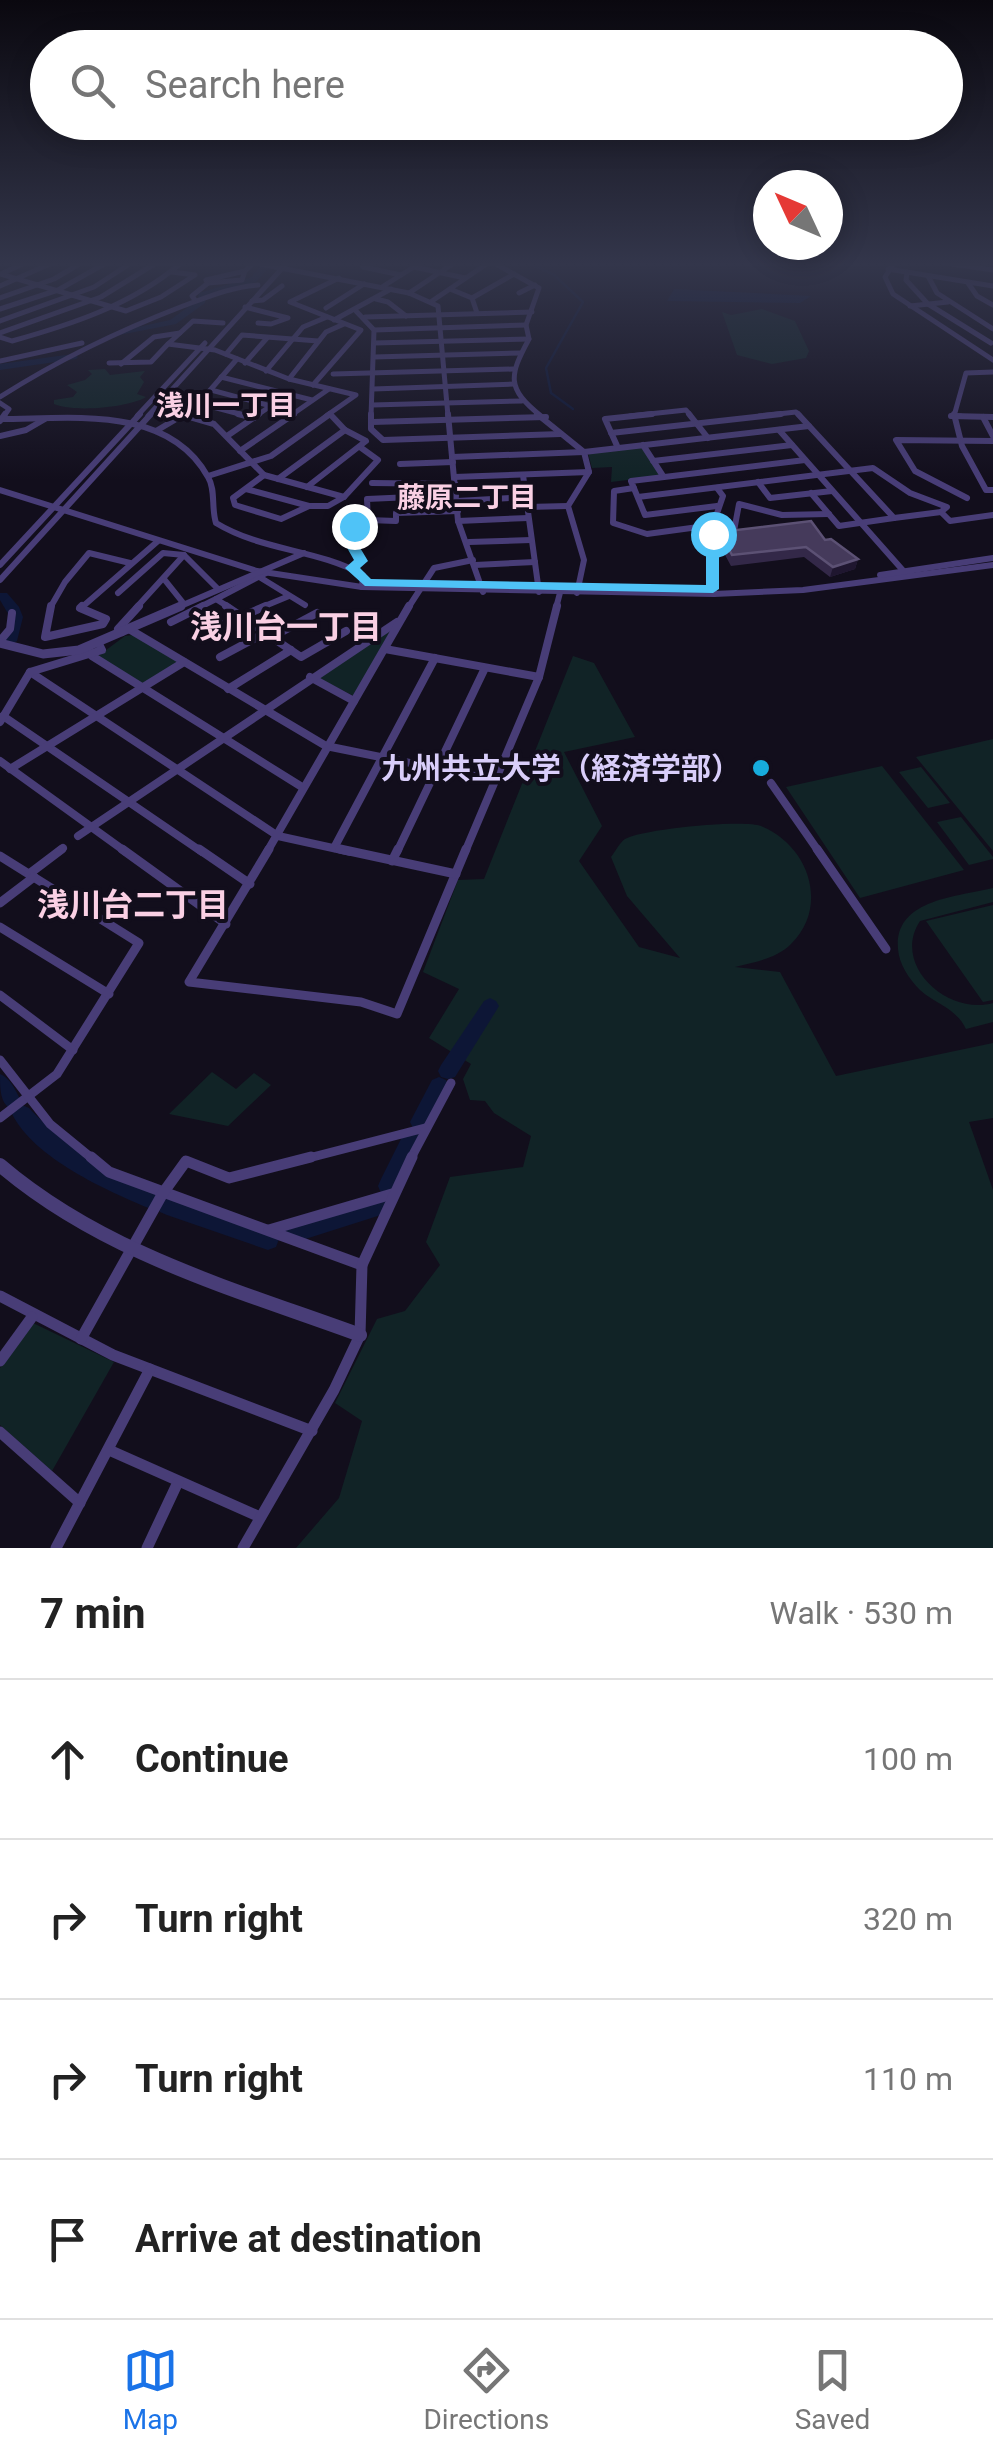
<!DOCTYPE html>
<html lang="en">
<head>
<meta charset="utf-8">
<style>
	body { margin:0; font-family:Roboto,"Noto Sans JP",sans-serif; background:#f6f6f6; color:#222 }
	.compass { position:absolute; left:753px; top:170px; width:90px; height:90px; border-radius:50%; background:#fff; box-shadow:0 5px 25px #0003; rotate:314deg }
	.stop { position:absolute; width:30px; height:30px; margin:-22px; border:8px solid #4fc3f7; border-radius:50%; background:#fff }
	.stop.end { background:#4fc3f7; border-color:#fff; box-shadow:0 2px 10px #0008 }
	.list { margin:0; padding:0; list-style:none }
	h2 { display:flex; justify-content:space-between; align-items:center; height:130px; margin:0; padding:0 40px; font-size:42px }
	h2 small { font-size:32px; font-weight:400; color:#767676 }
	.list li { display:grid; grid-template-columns:65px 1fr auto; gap:30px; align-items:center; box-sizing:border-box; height:160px; padding:0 40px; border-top:2px solid #e0e0e0 }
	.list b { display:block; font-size:38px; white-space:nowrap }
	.list em { font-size:32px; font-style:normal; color:#767676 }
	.icon { flex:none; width:55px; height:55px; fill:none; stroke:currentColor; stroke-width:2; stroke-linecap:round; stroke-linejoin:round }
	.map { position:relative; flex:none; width:993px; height:1548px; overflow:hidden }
	.search { position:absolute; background:#fff; box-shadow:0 5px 25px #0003; left:30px; right:30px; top:30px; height:110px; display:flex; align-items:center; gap:25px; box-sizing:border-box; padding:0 35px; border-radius:55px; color:#767676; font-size:38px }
	.sheet { height:770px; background:#fff }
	nav { display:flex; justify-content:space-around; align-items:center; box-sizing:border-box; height:140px; border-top:2px solid #e0e0e0; background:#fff; font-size:28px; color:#767676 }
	nav a { display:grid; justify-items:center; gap:5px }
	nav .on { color:#1a73e8 }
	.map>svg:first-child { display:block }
	.green { fill:#112326 }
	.water { fill:#0d1636 }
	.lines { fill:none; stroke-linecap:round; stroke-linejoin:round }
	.stream { stroke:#0d1636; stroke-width:2.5 }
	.river { fill:#0d1636; fill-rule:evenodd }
	.minor-far4 { stroke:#483d77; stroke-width:5 }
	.minor-far3 { stroke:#483d77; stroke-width:6 }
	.minor-far2 { stroke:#483d77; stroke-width:8 }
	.minor-far1 { stroke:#483d77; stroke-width:9 }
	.minor { stroke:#483d77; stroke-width:11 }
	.tertiary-far3 { stroke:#483d77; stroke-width:5 }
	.tertiary-far2 { stroke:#483d77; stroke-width:6 }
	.tertiary-far1 { stroke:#483d77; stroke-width:9 }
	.tertiary { stroke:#483d77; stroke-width:14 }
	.wall { fill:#332848 }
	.shaded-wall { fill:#1f162f }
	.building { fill:#453a5b; stroke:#5c5174; stroke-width:2.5 }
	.route { fill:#4fc3f7 }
	.poi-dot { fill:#17acdd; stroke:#120e1c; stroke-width:4 }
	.labels { text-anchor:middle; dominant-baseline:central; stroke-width:8; stroke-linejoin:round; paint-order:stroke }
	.far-neighbourhood-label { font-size:28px; font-weight:bold; fill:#fad0e4; stroke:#120e1c }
	.poi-label { font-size:30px; font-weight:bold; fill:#d9cefa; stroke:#120e1c; text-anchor:end }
	.neighbourhood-label { font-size:32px; font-weight:bold; fill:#fad0e4; stroke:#120e1c }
</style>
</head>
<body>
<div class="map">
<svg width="993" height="1548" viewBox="0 0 993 1548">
	<rect width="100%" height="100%" fill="#120e1c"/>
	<g class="green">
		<path d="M762 309 795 321 809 351 806 358 772 364 737 355 722 312 731 315Z"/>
		<path d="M105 369 110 375 145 371 140 377 144 382 137 394 146 397C130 407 75 413 54 404V400L73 397 77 392 67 385 85 380 92 374 88 370Z"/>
		<path d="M641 447 661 476 611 482 612 467 592 468 588 453Z"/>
		<path d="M390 631 354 696 318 678Z"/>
		<path d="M133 635 177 661 178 663 143 684 98 656 125 636Z"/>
		<path d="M573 656 594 663 635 737 564 752 602 826 579 861 639 947 680 958 627 896 611 857C615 852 620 842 625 839 641 829 745 819 761 826 810 846 829 907 791 944 776 959 754 962 735 967L780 972 836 1076 993 1043V1118L969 1122 993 1190V1548H296L339 1498 362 1421 335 1403 377 1319 405 1311 440 1265 426 1242 450 1177 523 1167 531 1136 494 1113 485 1101 470 1100 463 1079 471 1064 429 1038 459 989 423 972 458 880 484 879Z"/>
		<path d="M993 739V851L916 757Z"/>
		<path d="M882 766 964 870 860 898 786 787Z"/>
		<path d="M921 767 950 803 928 808 899 772Z"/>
		<path d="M961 817 993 857V859L969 865 937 822Z"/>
		<path d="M993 888V902L920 921C891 965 948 1016 993 1003V1022L966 1029C956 1008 937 1005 920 990 909 979 899 964 898 949 894 899 957 897 993 888Z"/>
		<path d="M993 905V1000L983 1002 926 921Z"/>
		<path d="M212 1072 236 1089 254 1073 271 1085 228 1126 169 1114Z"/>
		<path d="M33 1323 114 1362 52 1471 0 1425V1368Z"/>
	</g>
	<path class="water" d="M674 289 811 296 800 303 667 301Z"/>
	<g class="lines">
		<path class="stream" d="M527 263 553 274 583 302 546 368 551 393 573 409"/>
		<g class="river">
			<path d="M264 263H273L256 282 206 296 205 303 176 324 119 335 115 332 170 320 198 300 199 293 250 278Z"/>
			<path d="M73 354 78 357 76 359 0 370V364Z"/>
			<path d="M0 593H7L19 607 23 617 17 641 10 645 3 641 10 617 0 600Z"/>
			<path d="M490 998 496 1001 499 1006 496 1011 455 1077 448 1079 441 1077 438 1071 441 1065 484 1001Z"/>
			<path d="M0 1074C10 1078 15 1089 20 1099L17 1105 10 1108C0 1103 0 1087 0 1074Z"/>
			<path d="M439 1077 446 1080 449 1086 446 1092 427 1128 420 1131 413 1128 410 1122 432 1080Z"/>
			<path d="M22 1105 29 1108C66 1147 109 1171 158 1192L161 1197 167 1195 276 1231 279 1239 276 1247 268 1250 167 1215 160 1212 157 1207 151 1209C107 1191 34 1158 12 1114L15 1108Z"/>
			<path d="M411 1131 418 1133 421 1140 418 1147 395 1193 388 1196 381 1193 378 1186 381 1179 404 1133Z"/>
			<path d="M377 1197 384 1200 388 1207 384 1214 296 1242 288 1238 285 1231 288 1224Z"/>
		</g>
		<g class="minor-far4">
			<path d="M255 263 409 293 438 306 448 416"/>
			<path d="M371 263 363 267 401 275"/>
			<path d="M494 263 539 288 526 325 529 339C509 376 506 388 541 416"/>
			<path d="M414 267 465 278"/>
			<path d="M888 269 993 286"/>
			<path d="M245 271 242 280 208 283 206 280Z"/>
			<path d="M245 271 254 263"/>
			<path d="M907 272 906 280 928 304 991 343"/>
			<path d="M3 273 25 263"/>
			<path d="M0 274 126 311 161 297 195 275 172 272"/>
			<path d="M928 276 937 293 993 329"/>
			<path d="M968 283 977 296 993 305"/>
			<path d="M0 286 52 263"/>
			<path d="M382 287 420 263"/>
			<path d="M450 289 472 298 477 313"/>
			<path d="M409 293 454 263"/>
			<path d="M519 293 535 285"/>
			<path d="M0 298 54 279 81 263"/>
			<path d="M472 298 514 274"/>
			<path d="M376 299 388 302 406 316"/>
			<path d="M195 300 192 296 208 283"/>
			<path d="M252 301 263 300 282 286"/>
			<path d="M432 301 488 263"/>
			<path d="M910 306 948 302"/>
			<path d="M245 307 288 318 271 324 258 323"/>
			<path d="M326 308 364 284"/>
			<path d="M0 309 58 290 106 263"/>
			<path d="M356 311 374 330 371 416"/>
			<path d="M365 317 532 312"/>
			<path d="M334 320 391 289"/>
			<path d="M0 321 94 287 131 263"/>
			<path d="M374 330 526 325"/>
			<path d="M0 333 101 297 156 263"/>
			<path d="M180 333 193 321 223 323"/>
			<path d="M0 337 12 341C73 324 131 305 180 264L153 263"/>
			<path d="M374 343 529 339"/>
			<path d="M226 354 242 335 318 341"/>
			<path d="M374 357 521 353"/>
			<path d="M0 361 82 343"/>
			<path d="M109 363 151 362 168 344 215 350 289 379 356 395 326 416"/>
			<path d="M245 363 267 338"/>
			<path d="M121 364 154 337 180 333 168 344"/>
			<path d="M266 371 303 327 327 317"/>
			<path d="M333 374 513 369"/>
			<path d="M221 377 312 400"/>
			<path d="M289 379 326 332 344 324"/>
			<path d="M313 385 361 330 290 302 339 278"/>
			<path d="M373 389 514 384"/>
			<path d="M211 390 271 406"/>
			<path d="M0 397C58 360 118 331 183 306 208 297 231 287 258 285"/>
			<path d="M175 397 247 416"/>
			<path d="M0 403 9 409 4 416"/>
			<path d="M199 403 237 359"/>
			<path d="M372 405 522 401"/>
			<path d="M164 410 183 415"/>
			<path d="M181 416H187"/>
			<path d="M256 416 288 394"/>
			<path d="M290 416 329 389"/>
			<path d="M630 416 686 410 691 416"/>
			<path d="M759 416 796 412 800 416"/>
			<path d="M951 416H961"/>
			<path d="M954 416 966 373 993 372"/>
		</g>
		<g class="minor-far3">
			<path d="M178 414 183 415"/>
			<path d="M238 414 254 418"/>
			<path d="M371 414V429L383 440 561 434"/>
			<path d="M448 414 458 521 483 592"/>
			<path d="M537 414 584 452 589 472 568 506 584 560 577 593"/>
			<path d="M689 414 708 438"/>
			<path d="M798 414 894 518 839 526 811 493"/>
			<path d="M954 414 962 446 986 490H993"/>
			<path d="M951 416 993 417"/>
			<path d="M983 417 993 436"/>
			<path d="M0 419C70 419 168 404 208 477 216 490 211 508 216 523 262 551 317 549 363 575L362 587"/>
			<path d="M0 421 5 414"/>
			<path d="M372 422 546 417"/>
			<path d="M779 430 907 575"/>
			<path d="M156 431 183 415 214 424 264 475 344 497"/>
			<path d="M611 433 781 414"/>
			<path d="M0 436 26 430 45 419"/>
			<path d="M227 436 259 414"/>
			<path d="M643 445 663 476"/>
			<path d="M618 448 605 419 652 414"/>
			<path d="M240 451 294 414"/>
			<path d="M452 457 584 452 809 426"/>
			<path d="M653 461 792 445"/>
			<path d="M400 464 453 462"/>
			<path d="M264 475 233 498 235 505 281 519 309 506H328L344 497 378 460 360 447"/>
			<path d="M523 475 539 592"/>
			<path d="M208 476 271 456 330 414"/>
			<path d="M454 477 589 472"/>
			<path d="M278 479 345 430"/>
			<path d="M758 482 770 498 832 491"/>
			<path d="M372 483 455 484"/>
			<path d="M307 487 366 441 345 430 330 414"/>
			<path d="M634 488 614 491 613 523 647 534 713 525 723 496 717 488"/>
			<path d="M246 489 309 506"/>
			<path d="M456 495 367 499 368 520 396 521V513L458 511"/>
			<path d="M638 497 873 468 910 493 947 507 941 512 894 518"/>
			<path d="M967 498 915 471 896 440 993 441"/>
			<path d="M457 501 525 497"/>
			<path d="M717 506 645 515 631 481 805 460"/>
			<path d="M527 507 568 506"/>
			<path d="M941 512 950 521 993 515"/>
			<path d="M458 521 528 518"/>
			<path d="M713 525 710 552 714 594"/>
			<path d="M734 531 739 504 782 515 829 514"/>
			<path d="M469 542 531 540"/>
			<path d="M475 565 535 562"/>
			<path d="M351 568 361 561 352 545 354 526"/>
			<path d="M261 578 305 605"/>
			<path d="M164 579 184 604"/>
			<path d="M118 593 163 553 184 555"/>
			<path d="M50 608 65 582 89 553 130 563"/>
			<path d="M81 608 158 541"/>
			<path d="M136 608 184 555 218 589"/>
			<path d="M198 608 216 599"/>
			<path d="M230 608 216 599 266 573"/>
			<path d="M260 608 289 596"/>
			<path d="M408 608 434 568 473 560"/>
			<path d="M556 608 561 589"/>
		</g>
		<g class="minor-far2">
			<path d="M51 606 45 637 103 624 106 619 80 608 82 606"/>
			<path d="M226 606 301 657 346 631"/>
			<path d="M243 616 266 606"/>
			<path d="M171 622 203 606"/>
			<path d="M129 629 326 746 494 780"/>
			<path d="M122 632 118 629 139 606"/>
			<path d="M272 637 317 613"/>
			<path d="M195 639 241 615"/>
			<path d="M0 641 10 629 12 613"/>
			<path d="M385 649 539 677"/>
			<path d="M92 656 302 787"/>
			<path d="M220 657 265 633"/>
			<path d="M30 672 278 836 351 852"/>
			<path d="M310 677 354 701"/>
			<path d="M228 689 291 650"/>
			<path d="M3 716 202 852"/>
			<path d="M0 722 30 672 102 650 99 644"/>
			<path d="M0 761 126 852"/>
			<path d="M10 769 184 662"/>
			<path d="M771 783 819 852"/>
			<path d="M78 836 397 622"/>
			<path d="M334 848 435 658"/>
			<path d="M58 852 63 848"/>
			<path d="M267 852 409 606"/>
			<path d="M397 852 485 668"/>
			<path d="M465 852 539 677 557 606"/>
		</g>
		<g class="minor-far1">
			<path d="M122 849 226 924"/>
			<path d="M199 849 250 884"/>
			<path d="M269 849 189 982 361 1002 397 1014 466 849"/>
			<path d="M340 849 456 874"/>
			<path d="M817 849 886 949"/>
			<path d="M0 856 139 943 57 1074 0 1118"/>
			<path d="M392 861 398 849"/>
			<path d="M29 874 62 849"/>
			<path d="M0 903 34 877"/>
			<path d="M0 927 109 994"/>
			<path d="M0 995 73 1050"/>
			<path d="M0 1060 50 1124 94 1160"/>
			<path d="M301 1160 425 1128"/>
			<path d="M410 1160 451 1083"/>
		</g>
		<g class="minor">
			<path d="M91 1157 109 1172 362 1265"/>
			<path d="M269 1230 392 1194"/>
			<path d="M0 1296 113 1355 312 1431"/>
			<path d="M81 1339 163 1193 186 1161 229 1178 311 1157"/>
			<path d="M0 1361 32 1317"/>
			<path d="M0 1432 80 1503"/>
			<path d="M109 1450 260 1517"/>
			<path d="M56 1548 150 1369"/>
			<path d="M147 1548 178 1482"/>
			<path d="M243 1548 334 1390 360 1335 362 1265 412 1157"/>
		</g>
		<g class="tertiary-far3">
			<path d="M894 263 885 277 893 294 993 360"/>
			<path d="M945 263 993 270"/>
			<path d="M137 416 205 343"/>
			<path d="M148 416 287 263"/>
		</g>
		<g class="tertiary-far2">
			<path d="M0 490 257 571 362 587 714 594 803 590 993 565"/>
			<path d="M0 565 140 414"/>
			<path d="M880 575 993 558"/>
			<path d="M0 580 151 414"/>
			<path d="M176 608 304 553"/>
		</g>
		<path class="tertiary-far1" d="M0 643 43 654 79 650 181 606"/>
		<path class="tertiary" d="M0 1165C103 1253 234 1289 360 1335"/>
	</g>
	<path class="wall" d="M720 532 825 540 858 559 855 569 830 577 804 557 731 566 718 542Z"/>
	<path class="shaded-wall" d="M858 559 855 569 830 577 833 567Z"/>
	<path class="building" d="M811 521 825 540 831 539 858 559 833 567 806 547 732 555 720 532Z"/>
	<linearGradient id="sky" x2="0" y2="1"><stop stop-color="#0a080f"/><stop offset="0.55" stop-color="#33364b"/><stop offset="1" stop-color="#33364b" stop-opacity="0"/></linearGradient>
	<rect width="993" height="480" fill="url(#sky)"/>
	<path class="route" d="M350 523 361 526 359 546 368 561 360 568 371 579 706 585V534L713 530 719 534V589L713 593 365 586 345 568 354 560 346 546Z"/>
	<circle class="poi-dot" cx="761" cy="768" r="10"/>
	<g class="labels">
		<g class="far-neighbourhood-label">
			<text x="226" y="405">浅川一丁目</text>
			<text x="467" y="497">藤原二丁目</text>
		</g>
		<g class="poi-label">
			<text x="741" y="768">九州共立大学（経済学部）</text>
		</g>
		<g class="neighbourhood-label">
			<text x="286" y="627">浅川台一丁目</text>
			<text x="133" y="905">浅川台二丁目</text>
		</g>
	</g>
</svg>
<svg class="compass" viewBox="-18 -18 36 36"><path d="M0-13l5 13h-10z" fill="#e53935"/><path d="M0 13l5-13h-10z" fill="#767676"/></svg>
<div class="stop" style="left:713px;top:534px"></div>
<div class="stop end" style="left:354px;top:526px"></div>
<div class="search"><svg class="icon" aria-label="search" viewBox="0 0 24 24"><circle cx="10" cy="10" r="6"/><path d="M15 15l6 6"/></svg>Search here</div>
</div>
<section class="sheet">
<h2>7 min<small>Walk · 530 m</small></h2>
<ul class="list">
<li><svg class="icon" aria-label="ahead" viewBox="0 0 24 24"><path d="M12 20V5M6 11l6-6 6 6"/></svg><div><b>Continue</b></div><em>100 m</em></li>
<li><svg class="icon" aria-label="right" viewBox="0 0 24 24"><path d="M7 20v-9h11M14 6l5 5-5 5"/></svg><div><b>Turn right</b></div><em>320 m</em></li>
<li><svg class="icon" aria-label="right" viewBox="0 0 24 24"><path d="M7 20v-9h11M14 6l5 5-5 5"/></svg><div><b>Turn right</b></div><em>110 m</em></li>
<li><svg class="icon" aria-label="arrive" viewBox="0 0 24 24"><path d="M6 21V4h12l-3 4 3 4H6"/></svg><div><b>Arrive at destination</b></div></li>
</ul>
</section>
<nav>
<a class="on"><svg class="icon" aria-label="map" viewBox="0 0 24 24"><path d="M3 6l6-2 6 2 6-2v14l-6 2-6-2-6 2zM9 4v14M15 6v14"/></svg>Map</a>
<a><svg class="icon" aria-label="directions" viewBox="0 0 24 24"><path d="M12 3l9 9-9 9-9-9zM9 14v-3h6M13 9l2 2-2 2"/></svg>Directions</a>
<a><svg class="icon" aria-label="saved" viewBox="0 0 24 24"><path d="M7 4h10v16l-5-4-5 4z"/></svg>Saved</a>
</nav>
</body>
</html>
